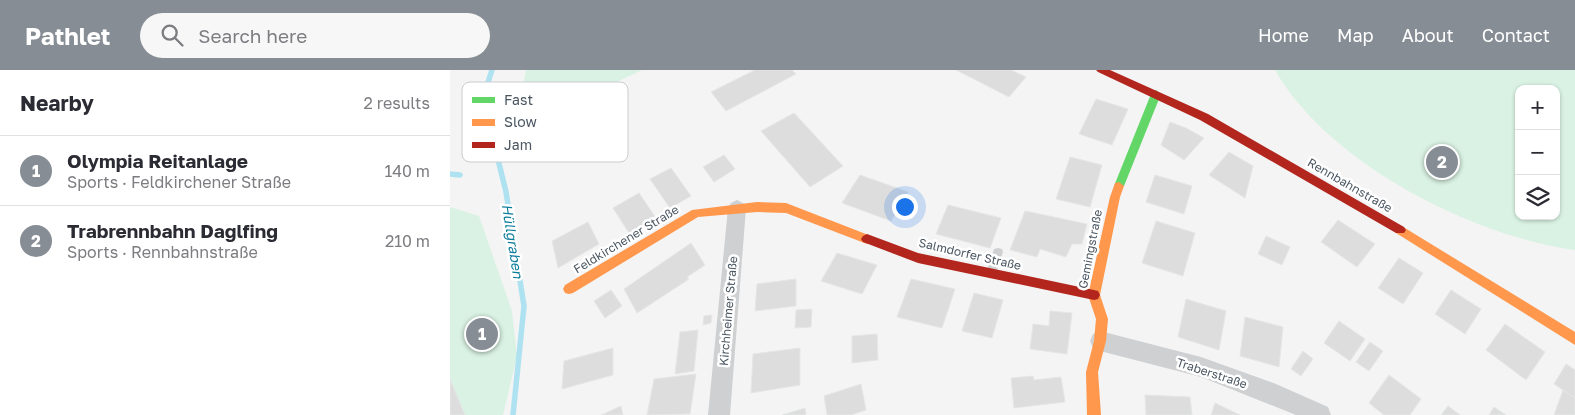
<!DOCTYPE html>
<html lang="en">
<head>
<meta charset="utf-8">
<style>
	body { margin:0; font-family:"Golos Text",sans-serif; background:#f7f7f7; color:#2b2b33 }
	.controls { position:absolute; right:15px; top:15px; display:grid; overflow:hidden; border-radius:10px; box-shadow:0 1px 4px #0004 }
	.controls button { width:45px; height:45px; display:grid; place-items:center; padding:0; border:0; border-bottom:1px solid #e1e1e2; background:#fff; color:#2b2b33; font:25px sans-serif }
	.you { position:absolute; left:454px; top:136px; width:18px; height:18px; margin:-12px; border:4px solid #fff; border-radius:50%; background:#1a73e8; box-shadow:0 0 0 8px #1a73e833 }
	.badge { display:grid; place-items:center; width:32px; height:32px; border-radius:50%; background:#868d94; color:#fff; font-size:16px; font-weight:700 }
	.pin { position:absolute; translate:-50% -50%; border:2px solid #fff; box-shadow:0 1px 5px #0006 }
	.list { margin:0; padding:0; list-style:none }
	h2 { display:flex; justify-content:space-between; align-items:center; height:65px; margin:0; padding:0 20px; font-size:21px }
	h2 small { font-size:16px; font-weight:400; color:#7c7c81 }
	.list li { display:grid; grid-template-columns:32px 1fr auto; gap:15px; align-items:center; box-sizing:border-box; height:70px; padding:0 20px; border-top:1px solid #e1e1e2 }
	.list b { display:block; font-size:19px; white-space:nowrap }
	.list p { margin:0; font-size:16px; white-space:nowrap; color:#7c7c81 }
	.list em { font-size:16px; font-style:normal; color:#7c7c81 }
	.icon { flex:none; width:28px; height:28px; fill:none; stroke:currentColor; stroke-width:2; stroke-linecap:round; stroke-linejoin:round }
	.map { position:relative; flex:none; width:1125px; height:345px; overflow:hidden }
	header { display:flex; align-items:center; gap:30px; box-sizing:border-box; height:70px; padding:0 25px; background:#868d94; color:#fff }
	header strong { font-size:24px }
	nav { display:flex; gap:28px; margin-inline-start:auto; font-size:18px }
	.search { width:350px; height:45px; background:#f7f7f7; display:flex; align-items:center; gap:12px; box-sizing:border-box; padding:0 18px; border-radius:28px; color:#7c7c81; font-size:19px }
	main { display:flex }
	aside { flex:1; background:#fff }
	.map>svg:first-child { display:block }
	.green { fill:#d9f2e3; fill-rule:evenodd }
	.lines { fill:none; stroke-linecap:round; stroke-linejoin:round }
	.stream { stroke:#aee2f0; stroke-width:5.5 }
	.building { fill:#ddddde; stroke:#e5e6e7 }
	.lane { fill:#ced0d2; fill-rule:evenodd }
	.street { fill:#ced0d2; fill-rule:evenodd }
	.fast { fill:#63d668; fill-rule:evenodd }
	.slow { fill:#ff974d; fill-rule:evenodd }
	.jam { fill:#b3261e; fill-rule:evenodd }
	.labels { text-anchor:middle; dominant-baseline:central; stroke-width:5; stroke-linejoin:round; paint-order:stroke }
	.street-label { font-size:12px; fill:#4a5661; stroke:#fff }
	.water-label { font-size:14px; font-style:italic; fill:#0c7c9b; stroke:#fff }
	.key { fill:#fff; stroke:#c9ccd0; stroke-width:1 }
	.key-label { font-size:14px; fill:#4a5661 }
</style>
</head>
<body>
<header>
<strong>Pathlet</strong>
<div class="search"><svg class="icon" aria-label="search" viewBox="0 0 24 24"><circle cx="10" cy="10" r="6"/><path d="M15 15l6 6"/></svg>Search here</div>
<nav><a>Home</a><a>Map</a><a>About</a><a>Contact</a></nav>
</header>
<main>
<aside>
<h2>Nearby<small>2 results</small></h2>
<ul class="list">
<li><span class="badge">1</span><div><b>Olympia Reitanlage</b><p>Sports · Feldkirchener Straße</p></div><em>140 m</em></li>
<li><span class="badge">2</span><div><b>Trabrennbahn Daglfing</b><p>Sports · Rennbahnstraße</p></div><em>210 m</em></li>
</ul>
</aside>
<div class="map">
<svg width="1125" height="345" viewBox="0 0 1125 345">
	<rect width="100%" height="100%" fill="#f4f4f4"/>
	<g class="green">
		<path d="M76 0H192L80 53 71 29Z"/>
		<path d="M825 0H1125V180C1022 166 878 93 825 0ZM1069 19H1106V146H1069Z"/>
		<path d="M0 137 29 146 62 241 67 286 53 345H0Z"/>
	</g>
	<g class="lines">
		<g class="stream">
			<path d="M42 0 33 28 56 122 74 236 63 345"/>
			<path d="M0 104 10 105"/>
		</g>
	</g>
	<g class="building">
		<path d="M305 0H342L346 4 276 41 261 22Z"/>
		<path d="M506 0H561L576 7 559 27Z"/>
		<path d="M646 29 678 39 662 75 629 64Z"/>
		<path d="M344 43 393 96 360 117 311 61Z"/>
		<path d="M720 52 736 58 754 68 734 90 711 75Z"/>
		<path d="M779 82 803 96 795 128 759 105Z"/>
		<path d="M274 85 285 99 264 112 253 97Z"/>
		<path d="M620 87 652 95 640 137 606 129Z"/>
		<path d="M221 98 241 126 220 138 200 109Z"/>
		<path d="M410 105 458 122 441 151 392 133Z"/>
		<path d="M705 105 742 116 734 144 696 132Z"/>
		<path d="M189 123 206 148 179 163 163 138Z"/>
		<path d="M498 135 551 148 540 178 486 164Z"/>
		<path d="M575 141 637 154 632 174H622L616 187 590 179 587 187 560 180Z"/>
		<path d="M888 150 925 174 907 197 871 172Z"/>
		<path d="M706 151 745 163 733 206 692 193Z"/>
		<path d="M138 152 149 174 108 198 102 171Z"/>
		<path d="M816 166 840 177 832 195 808 184Z"/>
		<path d="M241 173 255 195 237 207 239 209 187 243 174 219Z"/>
		<path d="M387 183 427 195 412 224 371 211Z"/>
		<path d="M949 188 973 203 953 234 928 218Z"/>
		<path d="M346 209V236L305 241 307 214Z"/>
		<path d="M461 209 505 219 492 258 447 247Z"/>
		<path d="M161 220 172 236 155 248 144 231Z"/>
		<path d="M1001 220 1031 239 1015 264 985 244Z"/>
		<path d="M524 223 553 230 542 268 512 261Z"/>
		<path d="M736 229 776 241 769 280 728 267Z"/>
		<path d="M362 239 361 257 345 258 346 240Z"/>
		<path d="M600 241 622 243 617 284 580 279 583 254 599 256Z"/>
		<path d="M262 245 261 253 253 255 254 246Z"/>
		<path d="M795 247 833 257 829 297 790 286Z"/>
		<path d="M889 251 915 269 900 291 874 273Z"/>
		<path d="M1055 254 1095 282 1076 310 1036 280Z"/>
		<path d="M248 260 244 301 225 304 230 262Z"/>
		<path d="M427 264 428 290 402 293V266Z"/>
		<path d="M920 272 933 281 919 301 906 292Z"/>
		<path d="M163 278V305L112 319 114 291Z"/>
		<path d="M350 278V315L301 323 303 284Z"/>
		<path d="M853 281 863 289 851 306 841 299Z"/>
		<path d="M1116 294 1125 300V328L1104 314Z"/>
		<path d="M246 304 240 344 197 345 204 309Z"/>
		<path d="M939 305 971 329 960 345H934L919 333Z"/>
		<path d="M583 306 584 310 611 307 615 332 564 338 561 308Z"/>
		<path d="M0 309 15 345H0Z"/>
		<path d="M411 314 416 340 401 345H377L374 326Z"/>
		<path d="M1113 320 1125 328V345H1104Z"/>
		<path d="M695 325 740 327 742 345H696Z"/>
		<path d="M765 333 790 345H761Z"/>
		<path d="M171 336 173 345H151Z"/>
		<path d="M998 336 1010 345H991Z"/>
		<path d="M1044 337 1056 345H1039Z"/>
		<path d="M355 338 356 345H332Z"/>
	</g>
	<g class="lines">
		<path class="lane" d="M548 178 552 179 553 182 545 206 541 208 537 206 536 203 544 179Z"/>
		<g class="street">
			<path d="M287 130 293 133 296 138 280 345H258L278 138 281 133Z"/>
			<path d="M650 261 751 287 826 314 878 337 881 345H846L751 307 650 281 643 278 640 271 643 264Z"/>
		</g>
		<path class="fast" d="M706 20 711 24 674 116 669 120 665 119 664 116 701 24Z"/>
		<g class="slow">
			<path d="M669 112 674 116 670 127 650 225 658 249 656 271 648 302 651 345H637L636 302 644 271 646 249 638 225 660 127 665 113Z"/>
			<path d="M307 132 336 133 421 166 423 169 421 172 417 174 336 143 307 142 248 147 123 223 119 224 115 223 113 219 115 215 242 140Z"/>
			<path d="M950 155 1125 262V275L946 163 944 160 946 157Z"/>
		</g>
		<g class="jam">
			<path d="M646 0H660L758 44 954 157 956 160 954 163H946L750 50 648 2Z"/>
			<path d="M417 164 468 183 644 220 648 221 650 225 648 229 644 230 468 193 413 172 411 169 413 166Z"/>
		</g>
	</g>
	<g class="labels">
		<g class="street-label">
			<text transform="translate(900 115) rotate(30)">Rennbahnstraße</text>
			<text transform="translate(176 169) rotate(-31)">Feldkirchener Straße</text>
			<text transform="translate(640 179) rotate(-79)">Gemingstraße</text>
			<text transform="translate(520 184) rotate(13)">Salmdorfer Straße</text>
			<text transform="translate(278 241) rotate(-85)">Kirchheimer Straße</text>
			<text transform="translate(762 303) rotate(18)">Traberstraße</text>
		</g>
		<g class="water-label">
			<text transform="translate(63 171) rotate(81)">Hüllgraben</text>
		</g>
	</g>
	<rect x="12" y="12" width="166" height="80" rx="8" class="key"/>
	<rect x="22" y="27" width="23" height="6" fill="#63d668"/>
	<rect x="22" y="49" width="23" height="7" fill="#ff974d"/>
	<rect x="22" y="72" width="23" height="6" fill="#b3261e"/>
	<g class="key-label">
		<text x="54" y="35">Fast</text>
		<text x="54" y="57">Slow</text>
		<text x="54" y="80">Jam</text>
	</g>
</svg>
<div class="controls">
<button>+</button>
<button>−</button>
<button><svg class="icon" aria-label="layers" viewBox="0 0 24 24"><path d="M12 4l9 5-9 5-9-5zM3 14l9 5 9-5"/></svg></button>
</div>
<div class="you"></div>
<div class="pin badge" style="left:32px;top:264px">1</div>
<div class="pin badge" style="left:992px;top:92px">2</div>
</div>
</main>
</body>
</html>
